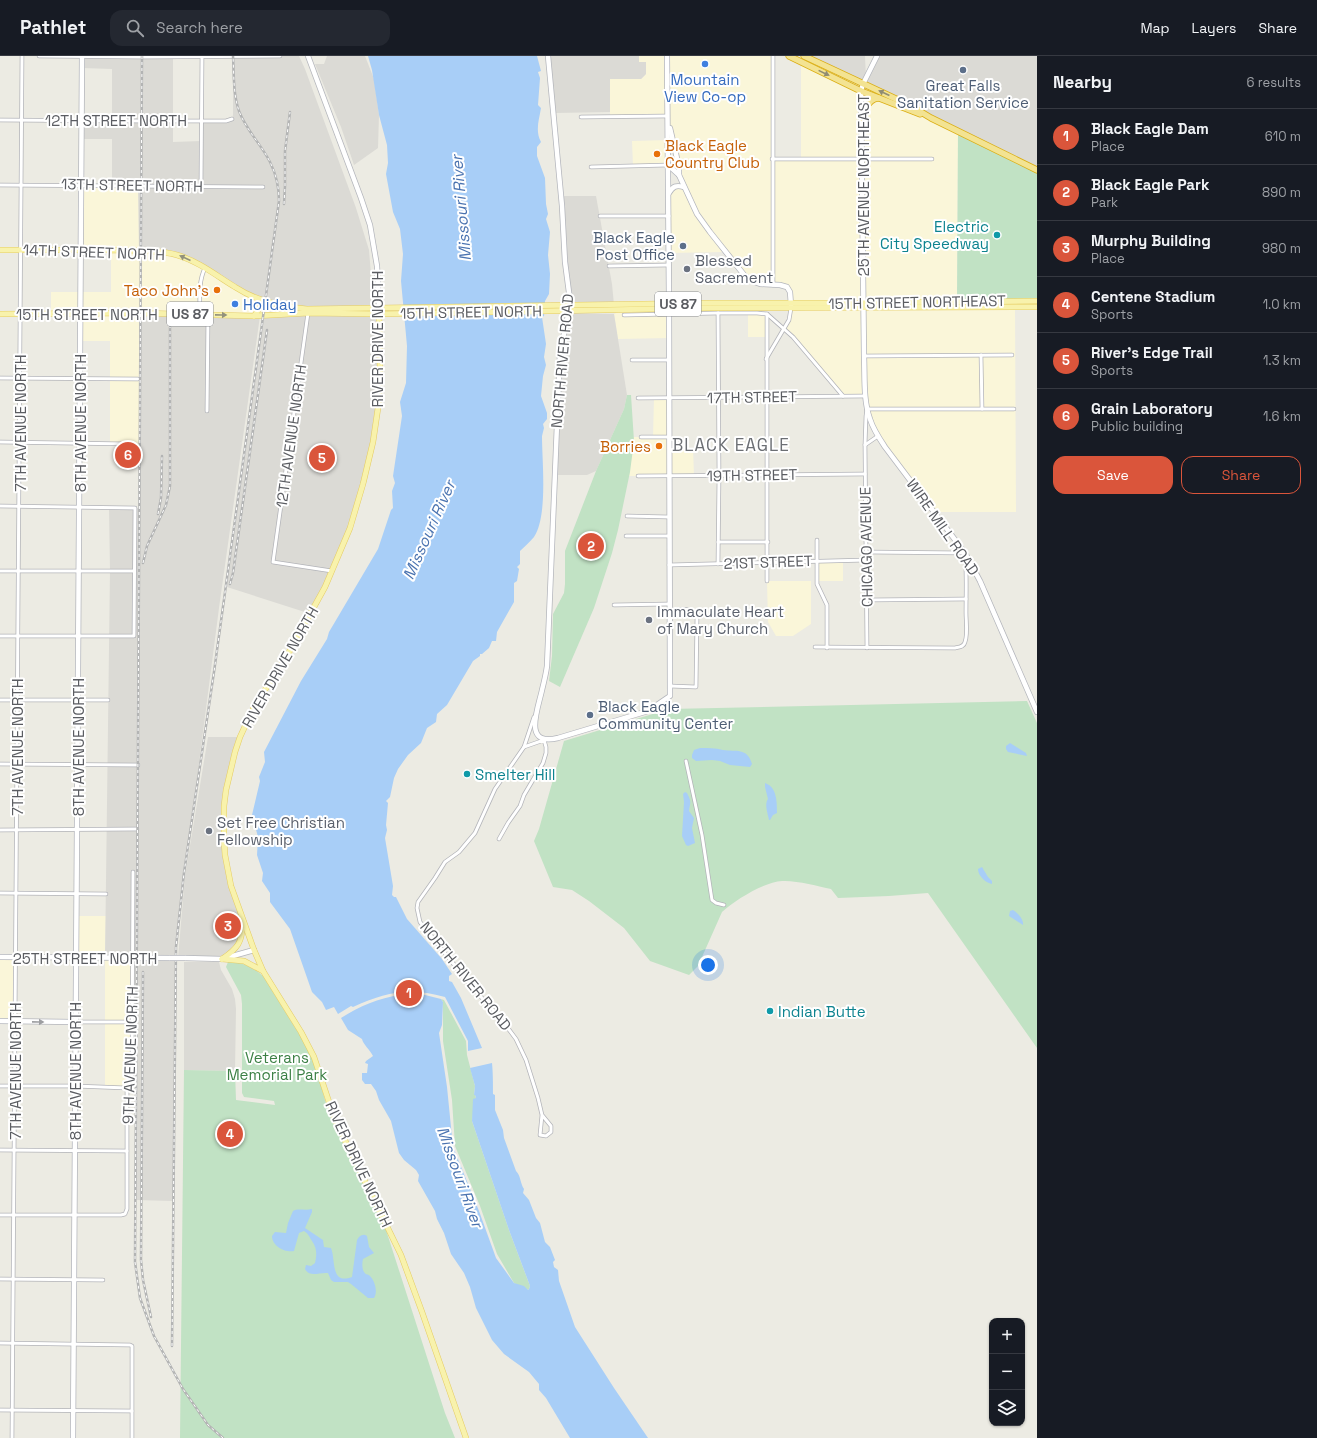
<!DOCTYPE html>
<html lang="en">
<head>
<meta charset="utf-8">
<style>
	body { margin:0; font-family:"Space Grotesk",sans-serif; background:#242831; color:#f1f3f6 }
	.controls { position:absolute; right:12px; bottom:12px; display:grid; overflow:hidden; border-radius:8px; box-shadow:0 1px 3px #0004 }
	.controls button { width:36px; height:36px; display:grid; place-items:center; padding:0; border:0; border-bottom:1px solid #363941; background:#171b24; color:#f1f3f6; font:20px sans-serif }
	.you { position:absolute; left:708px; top:909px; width:14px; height:14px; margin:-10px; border:3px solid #fff; border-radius:50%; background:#1a73e8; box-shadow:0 0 0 6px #1a73e833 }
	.badge { display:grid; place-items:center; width:26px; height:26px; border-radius:50%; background:#da553b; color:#fff; font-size:13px; font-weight:700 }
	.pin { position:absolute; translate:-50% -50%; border:2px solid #fff; box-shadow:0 1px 4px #0006 }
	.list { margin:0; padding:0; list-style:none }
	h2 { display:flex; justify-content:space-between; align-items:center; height:52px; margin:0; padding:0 16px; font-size:17px }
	h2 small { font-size:13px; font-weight:400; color:#9ea1a6 }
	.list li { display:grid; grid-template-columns:26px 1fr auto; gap:12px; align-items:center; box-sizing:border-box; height:56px; padding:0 16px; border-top:1px solid #363941 }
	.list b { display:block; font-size:15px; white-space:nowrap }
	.list p { margin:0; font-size:13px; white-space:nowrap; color:#9ea1a6 }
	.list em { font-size:13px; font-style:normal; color:#9ea1a6 }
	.actions { display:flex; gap:8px; padding:12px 16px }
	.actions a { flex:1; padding:9px 0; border:1px solid #da553b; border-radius:12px; text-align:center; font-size:14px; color:#da553b }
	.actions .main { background:#da553b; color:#fff }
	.icon { flex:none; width:22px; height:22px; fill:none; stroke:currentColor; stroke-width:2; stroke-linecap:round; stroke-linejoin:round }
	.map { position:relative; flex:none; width:1037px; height:1382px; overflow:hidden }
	header { display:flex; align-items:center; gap:24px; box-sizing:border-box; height:56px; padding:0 20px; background:#171b24; border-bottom:1px solid #363941 }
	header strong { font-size:19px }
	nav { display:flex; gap:22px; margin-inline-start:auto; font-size:14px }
	.search { width:280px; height:36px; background:#242831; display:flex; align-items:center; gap:10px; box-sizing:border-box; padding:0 14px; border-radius:12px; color:#9ea1a6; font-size:15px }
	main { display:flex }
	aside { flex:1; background:#171b24 }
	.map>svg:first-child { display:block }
	.commercial { fill:#faf6d9 }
	.industrial { fill:#dbdad5 }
	.green { fill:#c1e2c4 }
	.water { fill:#a8cef7 }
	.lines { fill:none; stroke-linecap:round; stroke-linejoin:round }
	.street-casing { stroke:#b3b4b9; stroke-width:4.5 }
	.secondary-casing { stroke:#b4b6bc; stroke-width:6 }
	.primary-casing { stroke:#e5cc63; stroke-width:6 }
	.highway-casing { stroke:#dbae13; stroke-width:7 }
	.street { stroke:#fff; stroke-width:3 }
	.secondary { stroke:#fff; stroke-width:4.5 }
	.primary { stroke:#f8f2ac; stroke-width:5 }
	.highway { stroke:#f3e392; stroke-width:5.5 }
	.rail-casing { stroke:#b3b4b4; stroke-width:2.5 }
	.rail { stroke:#fff; stroke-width:1; stroke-dasharray:3; stroke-linecap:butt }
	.secondary-bridge-casing { stroke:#b4b6bc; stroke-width:6; stroke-linecap:butt }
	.secondary-bridge { stroke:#fff; stroke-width:4.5 }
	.oneway { fill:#908c73 }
	.oneway2 { fill:#92917c }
	.oneway3 { fill:#9d9ea1 }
	.shop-dot { fill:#3f7fe0; stroke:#fff; stroke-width:1.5 }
	.service-dot { fill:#5c6f8a; stroke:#fff; stroke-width:1.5 }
	.food-dot { fill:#e8710a; stroke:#fff; stroke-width:1.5 }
	.culture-dot { fill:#0f9aa8; stroke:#fff; stroke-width:1.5 }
	.worship-dot { fill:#6b7280; stroke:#fff; stroke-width:1.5 }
	.labels { text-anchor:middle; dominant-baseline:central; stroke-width:4; stroke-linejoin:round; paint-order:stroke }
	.shield { fill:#fff; stroke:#8c8e91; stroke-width:1 }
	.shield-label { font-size:14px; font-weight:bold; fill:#5b5d62 }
	.shop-label { font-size:15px; fill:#366cbe; stroke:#fff }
	.service-label { font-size:15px; fill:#4e5e75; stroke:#fff }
	.street-label { font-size:15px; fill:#5b5d62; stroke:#fff }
	.food-label { font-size:15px; fill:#c56008; stroke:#fff; text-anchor:end }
	.culture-label { font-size:15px; fill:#0d838f; stroke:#fff; text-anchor:start }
	.worship-label { font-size:15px; fill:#5b616d; stroke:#fff; text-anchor:start }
	.park-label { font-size:15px; fill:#3c8045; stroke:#fff }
	.water-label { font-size:16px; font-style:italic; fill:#4a73b0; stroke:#fff }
	.quarter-label { font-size:17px; letter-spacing:1px; fill:#6c6f74; stroke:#fff }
</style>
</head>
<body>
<header>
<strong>Pathlet</strong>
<div class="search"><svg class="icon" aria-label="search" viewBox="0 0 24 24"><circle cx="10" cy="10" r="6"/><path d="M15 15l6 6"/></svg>Search here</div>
<nav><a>Map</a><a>Layers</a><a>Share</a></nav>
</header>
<main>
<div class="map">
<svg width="1037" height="1382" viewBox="0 0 1037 1382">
	<rect width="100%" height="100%" fill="#ecebe3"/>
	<g class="commercial">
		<path d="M639 0H773V103H801V6L861 35 931 62 958 76 957 246 791 247 787 231 764 229 749 223 725 196 669 197V137L675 133H685L679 119 667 60 610 61V23H641L646 18V6H639Z"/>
		<path d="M668 84V109L633 110 632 85Z"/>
		<path d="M82 129 138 130 177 199 265 246 264 259 141 258 140 388H110V285H81L80 258H51V236H111V195L82 194Z"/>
		<path d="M1015 251 1016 456H935L878 380 872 369 865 340H843L785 273 789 264 791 252Z"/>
		<path d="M669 254V282L618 283 614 258 620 255Z"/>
		<path d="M748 257 767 258 766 281H748Z"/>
		<path d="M654 342H669V393L693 392 694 420H629L634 381H653Z"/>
		<path d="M843 504V525H817V505Z"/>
		<path d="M767 525H811V568L793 580H776L768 566Z"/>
		<path d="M76 860H106L105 902H133L134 1031H105V902H76Z"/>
		<rect x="0" y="901" width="15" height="64"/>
	</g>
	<g class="industrial">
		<path d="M82 0H173V86L201 85 202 65H226L232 63 233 59V0H299L305 13 356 152 369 194 372 231V253H307L265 246 178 199 139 195 138 130 112 129V83H82V64H112V13L82 12Z"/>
		<path d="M327 0H365L374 23 379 59 378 92 354 109 341 71 315 8H324Z"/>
		<path d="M549 0H639V6H646V18L641 23H610V56L555 57Z"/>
		<path d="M804 0H865L866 22 877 0H1037V113Z"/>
		<path d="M561 140H596L612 228 614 249 570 250Z"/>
		<path d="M139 257 260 260 219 552 191 769 184 817 178 869 175 902 173 1145 136 1144V902H105L110 515 109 451 140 452Z"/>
		<path d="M569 257 614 258 627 339 624 353 596 415 587 419H555L560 296Z"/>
		<path d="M379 258 380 313 373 386 350 472 311 558 227 531 264 259Z"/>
		<path d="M208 681H240L226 734 225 799 242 863 241 884 222 903 178 902 185 820Z"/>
		<path d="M184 906H219L221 914 232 933 235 943 236 953 235 1015 184 1014Z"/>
	</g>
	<g class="green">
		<path d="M958 76 1037 114V245L957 246Z"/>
		<path d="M627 339H631L634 385 630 416 618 474 612 497 594 552 560 631 549 625 552 600 553 558 564 537 565 528V495L596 415 624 353Z"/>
		<path d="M1027 645 1037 667V992L928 837 889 840 838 842 831 833C818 830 795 824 782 825 764 826 735 844 722 856L698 910 689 919 650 905 624 872 589 845 572 834 553 831 534 785 539 773 564 685 669 653Z"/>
		<path d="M232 905C245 908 253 911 263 920L306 989 314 1005 329 1058 386 1174 445 1357 455 1382H180L184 1014 235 1015 236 1044 275 1049 274 1045 244 1041 242 1037V948L241 939 226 911 228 906Z"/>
		<path d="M441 943 444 944 466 985 467 999 475 1030 474 1039H475L476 1042 472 1065 509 1174 530 1230 529 1233 528 1234C523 1231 517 1229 514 1227L497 1198 480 1150 455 1090 452 1044 443 985V946Z"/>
	</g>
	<g class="water">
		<path d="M368 0H537L541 15 538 16 540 22 538 49 541 52C539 64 535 75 541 86L537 91V100L545 122 546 148 548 158 546 163 550 176 548 199 550 218 549 238 545 245 544 260 542 261 546 288 544 301 546 309 543 320 541 340 547 357V363L543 368 544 372 542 380C542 406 548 460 534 481 530 486 525 490 520 495V508L517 511 519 513 517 525 514 527V546L497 576 496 585H492L489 592 482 598H480V600L473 605 447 649 437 658 436 666 427 672 421 687 408 699 398 713 394 722 390 741 386 745 388 747 386 769 387 774 385 782 393 830 392 839 394 841H396L407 863 442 903 452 918 449 920V925L452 926 461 942 482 992 468 995V985L445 941C409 931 386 936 353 951L351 950 338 958 334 951 326 954 322 946 312 936 290 873 270 846V837L262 825 263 817 257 799 258 781 252 759 260 725 259 721 265 706 264 696 301 625 327 583 329 576 378 493 391 454 393 452 392 435 395 427 393 420 402 360 400 346 406 327 407 290 401 225 403 198 400 173 393 156 386 118 388 107 387 89 379 59 372 14Z"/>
		<path d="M1010 687 1026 697 1027 700 1008 696 1006 693V690Z"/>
		<path d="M700 692C708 692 715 692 723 694 736 696 747 691 752 708L750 711 730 709 720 705 712 704 696 705 692 702V699L694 694Z"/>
		<path d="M765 727C777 731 777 746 777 757L773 759 770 764H769C768 758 764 748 768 743L765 731Z"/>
		<path d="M685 736 687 737C692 747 690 746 689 755L694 762 692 772 695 787 688 790 686 789 682 780 684 746 683 738Z"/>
		<path d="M982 811 988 821 992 825V828C986 827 978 820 978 813Z"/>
		<path d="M1013 854C1018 857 1024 864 1023 869L1009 860 1010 855Z"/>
		<path d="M401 939H425L441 943 443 946 442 969 439 977 447 1031 453 1091 479 1155 496 1202 514 1227 524 1230 528 1234 529 1233 530 1230 509 1174 472 1065 473 1043 476 1042 475 1039H474L475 1030 470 1012 492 1007C493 1017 493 1029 493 1038L495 1039V1054L503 1074 504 1082 516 1115C521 1120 520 1127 524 1133L523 1137 529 1144 536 1162 540 1167 545 1186 550 1191 555 1204 553 1206 554 1211 558 1214 559 1225 575 1271 614 1332 648 1382H570L546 1342 539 1334V1328L529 1316 504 1298 492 1284 476 1252 470 1231 464 1217 451 1198 444 1177 437 1163 435 1155 418 1125 419 1119 416 1114 404 1104 399 1097 391 1065 379 1044 376 1035 371 1028H365L362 1024V1017H367L368 1008 365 1007 366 1005 373 1000C370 994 363 988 362 983L348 974 341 962C360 950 378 942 401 939Z"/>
		<path d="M312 1153V1156L305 1172 323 1184 324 1191 331 1192C336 1204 330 1229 352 1221L357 1184C359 1180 363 1177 367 1180L369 1191 374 1197 363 1203C362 1207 362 1213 364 1216 367 1220 367 1217 370 1220 375 1225 378 1236 374 1242H368L351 1228 348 1226H334L331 1224 328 1217C319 1216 310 1222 305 1213L306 1209 311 1210 315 1207C317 1199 317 1192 312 1185 309 1181 309 1178 304 1175L299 1177 294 1195C285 1197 272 1190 272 1180L275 1176 286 1177 288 1167 293 1155C298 1152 305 1155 312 1153Z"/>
	</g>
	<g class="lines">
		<defs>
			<g id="street">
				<path d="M39 0 142 1 280 0"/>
				<path d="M773 0V229"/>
				<path d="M581 61 667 60"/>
				<path d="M0 64 142 65H226L232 63"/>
				<path d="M772 103H932"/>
				<path d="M591 111 668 109"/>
				<path d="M0 129 263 131"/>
				<path d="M201 130 202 0"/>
				<path d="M600 160H669"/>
				<path d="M609 210 669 209"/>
				<path d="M308 257 273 506 332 515"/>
				<path d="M767 258V525"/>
				<path d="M200 259C200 243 198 226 205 212"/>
				<path d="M624 259 718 257H757L767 258 793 281 843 340"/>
				<path d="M981 299 982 353"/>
				<path d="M864 300 1012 299"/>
				<path d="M766 303 789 264 791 252"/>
				<path d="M632 304H669"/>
				<path d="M0 322 138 323"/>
				<path d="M638 342 865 340"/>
				<path d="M207 355 208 259"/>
				<path d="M641 381H669"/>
				<path d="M0 386 130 388"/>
				<path d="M865 389 878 380"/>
				<path d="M638 420 865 418"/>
				<path d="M0 450 135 452 134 580H0"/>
				<path d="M627 460 669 461"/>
				<path d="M626 480H669"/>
				<path d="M817 484V528L827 549V592"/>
				<path d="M718 486H768"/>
				<path d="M718 508 719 420 718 257"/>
				<path d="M669 509 867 504"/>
				<path d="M0 515H134"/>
				<path d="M867 544 966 543"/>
				<path d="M614 549 669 548"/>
				<path d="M815 591 955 592C959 591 964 591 965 586 968 578 966 566 966 557 966 537 967 517 965 497L867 496"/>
				<path d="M867 592 865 389 866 360 867 353H1014"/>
				<path d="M670 630 696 631 697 560C693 550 679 554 670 554"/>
				<path d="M0 644H108"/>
				<path d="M534 661 524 691 495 733 475 777 459 796 445 806 435 822 418 846 417 852 420 866 472 931 501 963 516 983 526 1004 538 1042 542 1059 540 1079 546 1080 551 1076V1070L542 1059"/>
				<path d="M686 705 702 779 712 844 716 847 724 849"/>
				<path d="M0 708 138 709"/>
				<path d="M0 774 137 773"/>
				<path d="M499 783 508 767 520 750 524 739 543 707 546 697V691L544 684 524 691"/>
				<path d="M0 837 106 838"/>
				<path d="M75 966H133"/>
				<path d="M0 1030H75L127 1032"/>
				<path d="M0 1094 127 1095"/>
				<path d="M0 1159H121L125 1158 127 1153V1032L131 1026 132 1018 133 816"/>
				<path d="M0 1223 103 1224"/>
				<path d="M0 1287 130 1289 132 1290V1382"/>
				<path d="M0 1354 132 1355"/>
				<path d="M12 1382 22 0"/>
			</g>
			<g id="secondary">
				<path d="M308 0 361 142 370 169 377 210 379 253"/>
				<path d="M548 0 562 150 565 206 570 244 569 255 560 296 547 610C546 618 544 626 542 634 538 653 522 691 558 682L648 655 670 640 669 254"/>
				<path d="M667 0 669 243"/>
				<path d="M877 0 863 28 861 35 864 300C865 321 863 344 870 363 873 373 879 382 885 391L965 497 980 525 1037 656"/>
				<path d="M670 72 679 111V119"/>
				<path d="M668 109 679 119 697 158 710 176 745 220 752 225 760 228 780 229 787 231 790 236 791 249"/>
				<path d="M669 137C673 130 676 129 684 131"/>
				<path d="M0 901 170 902"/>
				<path d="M185 902 222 903 254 894"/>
				<path d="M0 965 75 966"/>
				<path d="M73 1382 82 0"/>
			</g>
			<g id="primary">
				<path d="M0 194C36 194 71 194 107 194 129 195 155 193 177 199 198 205 217 220 235 231 258 246 282 251 307 253L712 247H863L1037 245"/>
				<path d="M379 253 380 313 378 352 373 386 363 428 350 472 325 531 288 598 254 651 240 681 235 696 226 734 224 750V784L225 799 231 830 254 894 263 915 301 976 314 1001 335 1064 401 1199 422 1256 466 1382"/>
				<path d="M0 258 139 257 254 260 308 257 379 258 711 252 1037 251"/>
				<path d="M254 260C259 254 261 251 258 243"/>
				<path d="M222 903C237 893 243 886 242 868"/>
				<path d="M222 903 244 905 263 915"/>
			</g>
			<g id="highway">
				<path d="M789 0 861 35 920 58"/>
				<path d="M804 0 911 50 931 62 1037 114"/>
				<path d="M862 70C864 59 865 44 878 42"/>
			</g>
		</defs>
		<use href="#street" class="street-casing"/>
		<use href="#secondary" class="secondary-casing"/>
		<use href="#primary" class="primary-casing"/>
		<use href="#highway" class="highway-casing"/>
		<use href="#street" class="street"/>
		<use href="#secondary" class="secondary"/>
		<use href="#primary" class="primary"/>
		<use href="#highway" class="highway"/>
		<defs>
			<g id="rail">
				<path d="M142 0 135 1206 140 1242 154 1280 183 1333 208 1369 223 1382"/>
				<path d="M284 148 285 130V95L290 56"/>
				<path d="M158 458 161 442 162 400"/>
				<path d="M143 507 147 490 166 449 170 430V271"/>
				<path d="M230 528 233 517 267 274"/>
				<path d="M143 916 141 1204 143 1224 151 1261"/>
				<path d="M172 1290 176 891 184 817 214 616 279 145C279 131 276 118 270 106 261 88 246 74 239 55 233 38 234 18 233 0"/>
			</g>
		</defs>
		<use href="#rail" class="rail-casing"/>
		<use href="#rail" class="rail"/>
		<defs>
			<g id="secondary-bridge">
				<path d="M669 254V243"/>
				<path d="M170 902H185"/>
			</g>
		</defs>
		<use href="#secondary-bridge" class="secondary-bridge-casing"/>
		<use href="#secondary-bridge" class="secondary-bridge"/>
	</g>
	<defs><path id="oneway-solid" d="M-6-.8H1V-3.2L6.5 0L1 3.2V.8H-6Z"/></defs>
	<g class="oneway">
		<use href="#oneway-solid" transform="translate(824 17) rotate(26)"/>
		<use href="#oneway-solid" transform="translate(884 37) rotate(-155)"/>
	</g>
	<g class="oneway2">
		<use href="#oneway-solid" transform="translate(185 202) rotate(-156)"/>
		<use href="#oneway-solid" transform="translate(221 259) rotate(1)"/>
	</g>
	<use class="oneway3" href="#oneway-solid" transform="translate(38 966) rotate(1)"/>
	<g class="shop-dot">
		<circle cx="705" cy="8" r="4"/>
		<circle cx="235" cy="248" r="4"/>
	</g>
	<g class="service-dot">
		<circle cx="963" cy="14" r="4"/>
		<circle cx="683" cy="190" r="4"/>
		<circle cx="590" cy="659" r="4"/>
	</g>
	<g class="food-dot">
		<circle cx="657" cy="98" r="4"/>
		<circle cx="217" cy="234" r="4"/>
		<circle cx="659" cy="390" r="4"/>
	</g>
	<g class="culture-dot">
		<circle cx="997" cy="179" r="4"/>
		<circle cx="467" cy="718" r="4"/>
		<circle cx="770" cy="955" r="4"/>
	</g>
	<g class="worship-dot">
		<circle cx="687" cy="213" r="4"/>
		<circle cx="649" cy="564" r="4"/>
		<circle cx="209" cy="775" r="4"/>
	</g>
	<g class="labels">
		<g class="shield">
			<rect x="655" y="236" width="46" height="24" rx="3"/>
			<rect x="167" y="246" width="46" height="24" rx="3"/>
		</g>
		<g class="shield-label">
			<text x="678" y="248">US 87</text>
			<text x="190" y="258">US 87</text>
		</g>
		<g class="shop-label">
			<text x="705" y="23">Mountain<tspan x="705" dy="17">View Co-op</tspan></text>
			<text x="243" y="248" text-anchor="start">Holiday</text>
		</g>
		<g class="service-label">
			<text x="963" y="29">Great Falls<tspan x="963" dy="17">Sanitation Service</tspan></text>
			<text x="675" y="181" text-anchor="end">Black Eagle<tspan x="675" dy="17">Post Office</tspan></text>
			<text x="598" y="650" text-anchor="start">Black Eagle<tspan x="598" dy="17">Community Center</tspan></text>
		</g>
		<g class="street-label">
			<text x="116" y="64">12TH STREET NORTH</text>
			<text transform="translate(132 129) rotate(1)">13TH STREET NORTH</text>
			<text transform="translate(863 129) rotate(-90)">25TH AVENUE NORTHEAST</text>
			<text transform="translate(94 196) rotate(2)">14TH STREET NORTH</text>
			<text transform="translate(917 246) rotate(-1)">15TH STREET NORTHEAST</text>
			<text transform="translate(471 256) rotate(-1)">15TH STREET NORTH</text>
			<text x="87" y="258">15TH STREET NORTH</text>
			<text transform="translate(377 283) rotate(-90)">RIVER DRIVE NORTH</text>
			<text transform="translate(562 305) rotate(-85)">NORTH RIVER ROAD</text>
			<text transform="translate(752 341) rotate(-1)">17TH STREET</text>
			<text transform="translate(20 367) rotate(-90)">7TH AVENUE NORTH</text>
			<text transform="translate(80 367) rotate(-90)">8TH AVENUE NORTH</text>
			<text transform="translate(291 380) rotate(-82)">12TH AVENUE NORTH</text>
			<text transform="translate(752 419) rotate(-1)">19TH STREET</text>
			<text transform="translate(943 471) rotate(55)">WIRE MILL ROAD</text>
			<text transform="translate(866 491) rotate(-91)">CHICAGO AVENUE</text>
			<text transform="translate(768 506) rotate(-2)">21ST STREET</text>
			<text transform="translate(280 611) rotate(-60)">RIVER DRIVE NORTH</text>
			<text transform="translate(17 691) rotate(-90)">7TH AVENUE NORTH</text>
			<text transform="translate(78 691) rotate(-90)">8TH AVENUE NORTH</text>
			<text x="85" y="902">25TH STREET NORTH</text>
			<text transform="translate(466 920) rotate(51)">NORTH RIVER ROAD</text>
			<text transform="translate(130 999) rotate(-88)">9TH AVENUE NORTH</text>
			<text transform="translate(15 1015) rotate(-90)">7TH AVENUE NORTH</text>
			<text transform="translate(75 1015) rotate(-90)">8TH AVENUE NORTH</text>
			<text transform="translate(359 1108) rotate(65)">RIVER DRIVE NORTH</text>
		</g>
		<g class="food-label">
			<text x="665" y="89" text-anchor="start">Black Eagle<tspan x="665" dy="17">Country Club</tspan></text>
			<text x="209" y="234">Taco John's</text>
			<text x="651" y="390">Borries</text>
		</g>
		<g class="culture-label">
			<text x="989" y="170" text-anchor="end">Electric<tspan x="989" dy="17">City Speedway</tspan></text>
			<text x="475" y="718">Smelter Hill</text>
			<text x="778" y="955">Indian Butte</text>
		</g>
		<g class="worship-label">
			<text x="695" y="204">Blessed<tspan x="695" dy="17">Sacrement</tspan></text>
			<text x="657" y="555">Immaculate Heart<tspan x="657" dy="17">of Mary Church</tspan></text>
			<text x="217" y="766">Set Free Christian<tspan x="217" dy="17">Fellowship</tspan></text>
		</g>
		<g class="park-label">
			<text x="277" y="1001">Veterans<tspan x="277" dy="17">Memorial Park</tspan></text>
		</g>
		<g class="water-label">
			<text transform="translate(461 152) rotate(-95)">Missouri River</text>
			<text transform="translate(429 474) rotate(-66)">Missouri River</text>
			<text transform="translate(460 1121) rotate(70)">Missouri River</text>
		</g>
		<g class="quarter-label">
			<text x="731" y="389">BLACK EAGLE</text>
		</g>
	</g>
</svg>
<div class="controls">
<button>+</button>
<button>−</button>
<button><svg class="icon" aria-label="layers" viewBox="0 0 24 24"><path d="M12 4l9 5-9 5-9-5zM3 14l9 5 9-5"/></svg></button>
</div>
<div class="you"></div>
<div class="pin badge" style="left:409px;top:937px">1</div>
<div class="pin badge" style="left:591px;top:490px">2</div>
<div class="pin badge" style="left:228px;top:870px">3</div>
<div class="pin badge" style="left:230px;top:1078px">4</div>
<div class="pin badge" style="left:322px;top:402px">5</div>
<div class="pin badge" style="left:128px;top:399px">6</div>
</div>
<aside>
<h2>Nearby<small>6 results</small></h2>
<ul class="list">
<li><span class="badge">1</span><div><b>Black Eagle Dam</b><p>Place</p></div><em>610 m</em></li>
<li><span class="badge">2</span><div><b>Black Eagle Park</b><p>Park</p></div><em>890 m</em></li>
<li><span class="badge">3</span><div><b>Murphy Building</b><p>Place</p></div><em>980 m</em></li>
<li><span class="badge">4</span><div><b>Centene Stadium</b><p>Sports</p></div><em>1.0 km</em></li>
<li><span class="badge">5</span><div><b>River's Edge Trail</b><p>Sports</p></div><em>1.3 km</em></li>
<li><span class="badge">6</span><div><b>Grain Laboratory</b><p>Public building</p></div><em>1.6 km</em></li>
</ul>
<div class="actions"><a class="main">Save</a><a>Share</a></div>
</aside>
</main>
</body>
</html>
